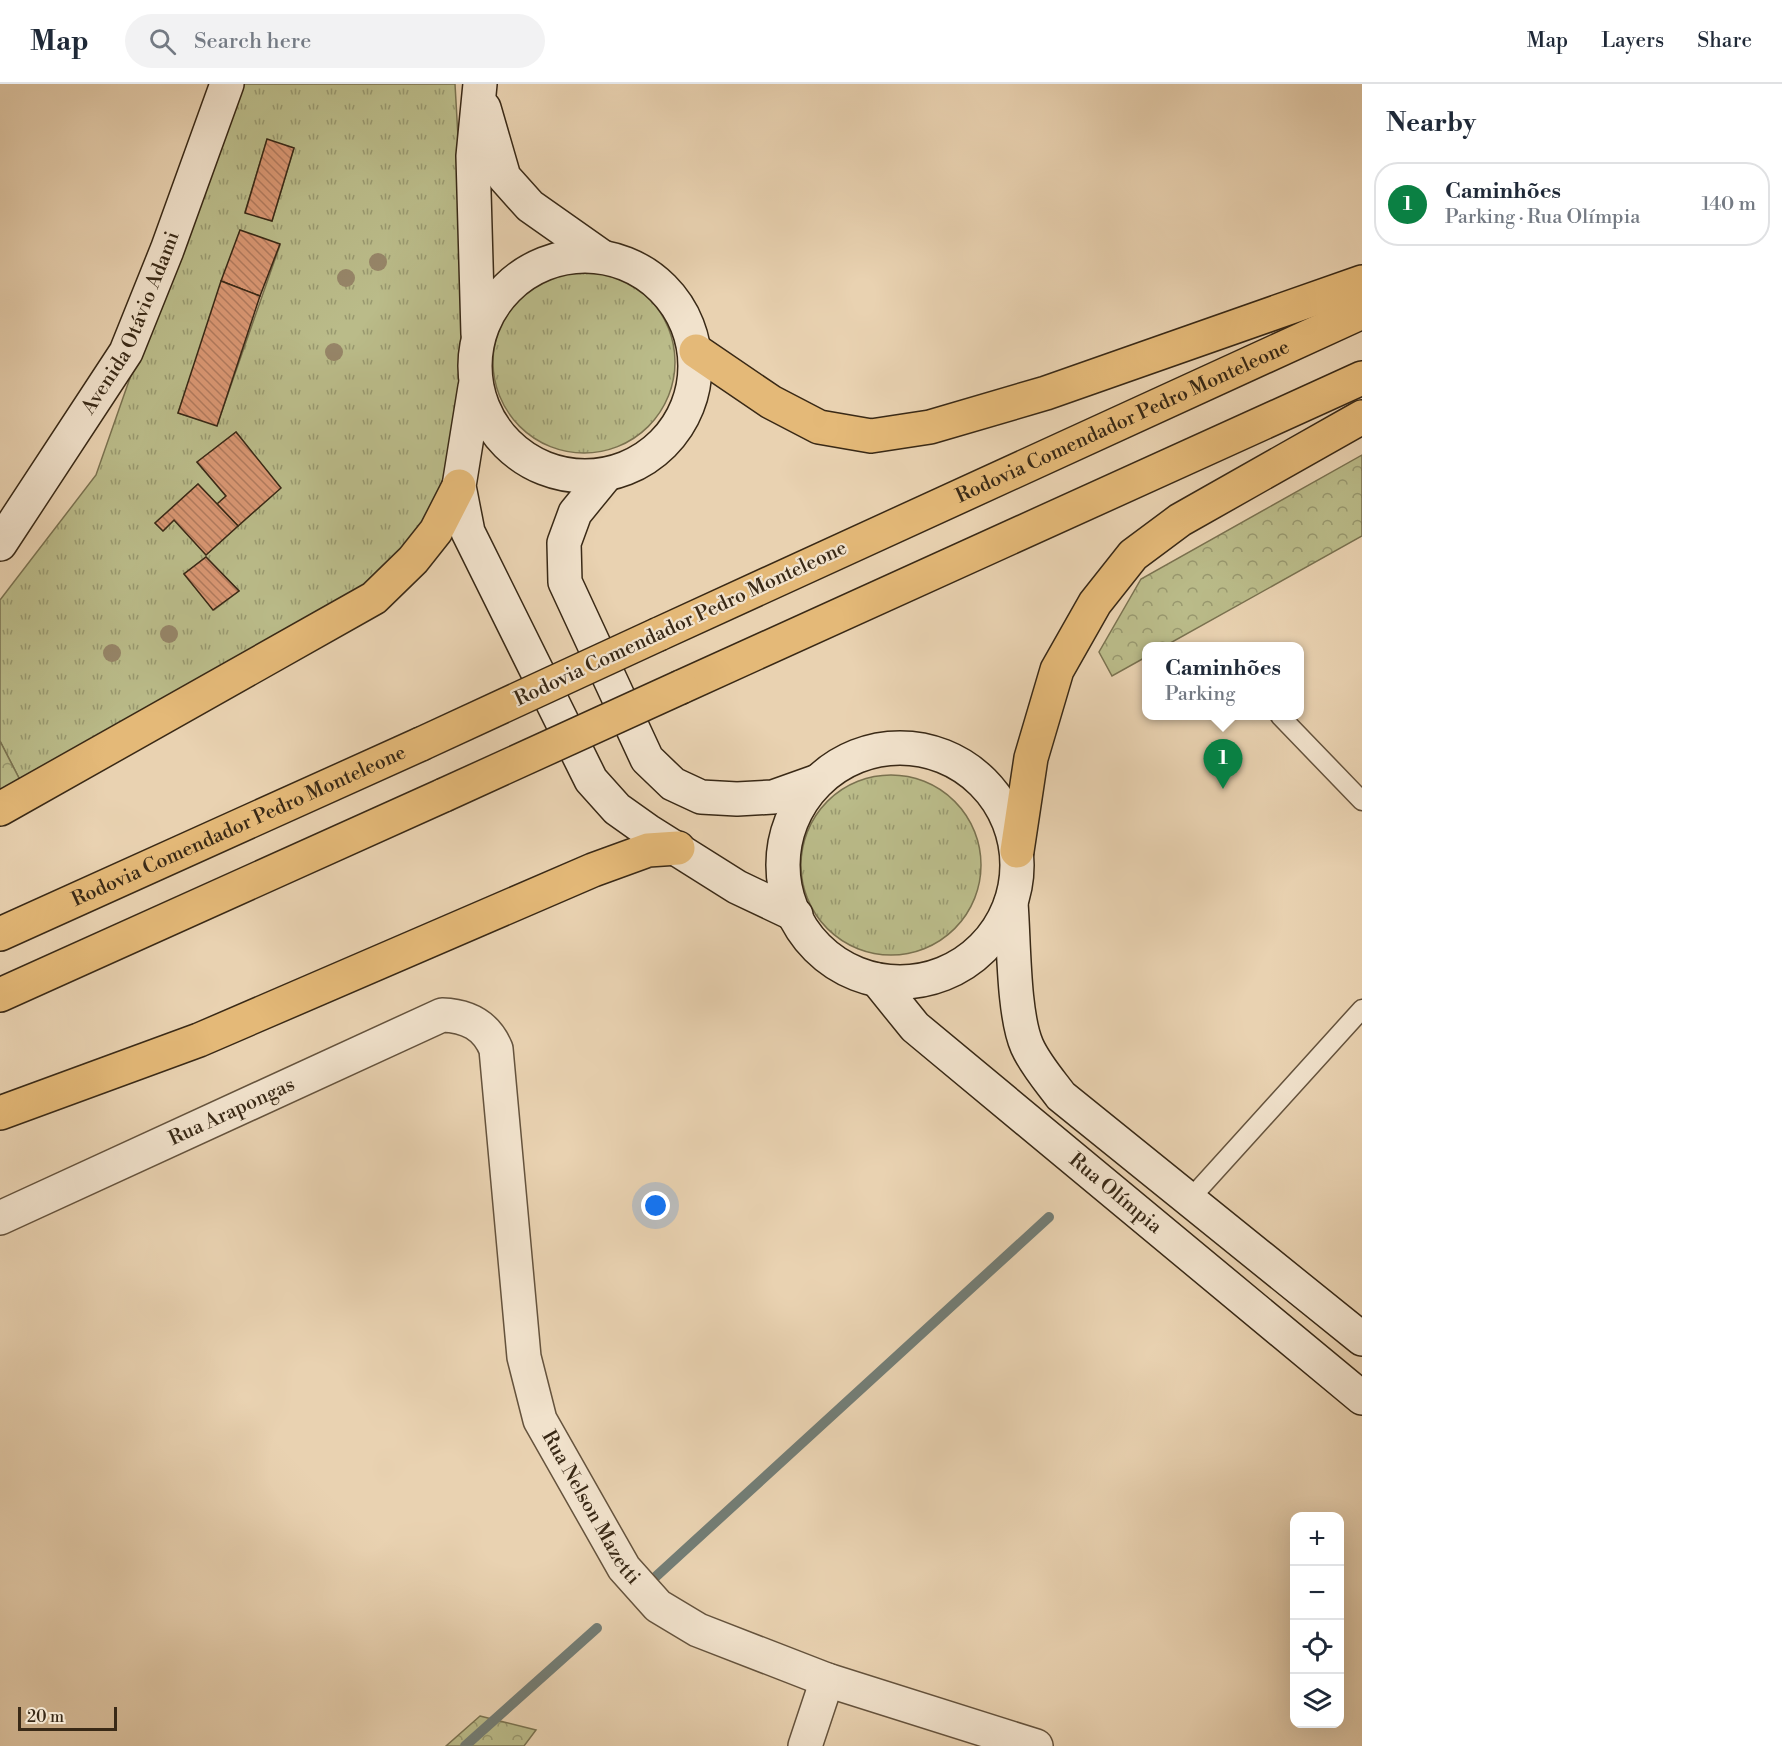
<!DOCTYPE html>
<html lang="en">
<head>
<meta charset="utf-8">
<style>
	body { margin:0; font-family:"Libre Bodoni",serif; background:#f2f2f3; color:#1f2937 }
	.controls { position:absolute; right:18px; bottom:18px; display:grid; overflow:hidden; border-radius:12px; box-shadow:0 6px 24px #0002 }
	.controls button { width:54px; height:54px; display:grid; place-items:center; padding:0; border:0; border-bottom:2px solid #e0e1e3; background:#fff; color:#1f2937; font:30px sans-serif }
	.scale { position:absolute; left:18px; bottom:15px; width:99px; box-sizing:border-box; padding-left:6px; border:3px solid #392916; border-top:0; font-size:16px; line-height:21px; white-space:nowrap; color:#392916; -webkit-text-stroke:4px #f1e2cc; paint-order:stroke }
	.you { position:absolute; left:656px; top:1122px; width:21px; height:21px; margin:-15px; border:4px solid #fff; border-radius:50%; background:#1a73e8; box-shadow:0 0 0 9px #1a73e833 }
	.badge { display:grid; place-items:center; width:39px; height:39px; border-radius:50%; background:#0b8043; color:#fff; font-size:20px; font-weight:700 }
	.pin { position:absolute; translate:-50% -50px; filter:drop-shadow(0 2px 3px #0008) }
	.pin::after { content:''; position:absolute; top:32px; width:21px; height:18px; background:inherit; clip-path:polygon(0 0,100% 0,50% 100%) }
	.popup { position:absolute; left:1142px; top:558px; width:162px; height:78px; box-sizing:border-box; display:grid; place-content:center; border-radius:12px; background:#fff; filter:drop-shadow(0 2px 4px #0005); font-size:20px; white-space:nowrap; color:#747a83 }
	.popup b { font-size:22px; color:#1f2937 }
	.popup::after { content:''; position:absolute; left:50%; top:100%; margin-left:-12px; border:12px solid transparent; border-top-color:#fff }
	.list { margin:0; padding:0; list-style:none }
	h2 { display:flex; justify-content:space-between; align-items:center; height:78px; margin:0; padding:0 24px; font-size:26px }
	h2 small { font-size:20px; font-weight:400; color:#747a83 }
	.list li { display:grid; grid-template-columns:39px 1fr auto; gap:18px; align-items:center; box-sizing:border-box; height:84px; margin:0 12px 12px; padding:0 12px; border:2px solid #e0e1e3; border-radius:24px }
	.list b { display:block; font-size:22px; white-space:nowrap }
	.list p { margin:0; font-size:20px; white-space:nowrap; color:#747a83 }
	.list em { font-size:20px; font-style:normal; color:#747a83 }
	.icon { flex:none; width:33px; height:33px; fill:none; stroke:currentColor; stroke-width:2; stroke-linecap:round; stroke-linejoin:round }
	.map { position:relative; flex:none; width:1362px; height:1662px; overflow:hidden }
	header { display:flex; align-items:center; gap:36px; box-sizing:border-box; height:84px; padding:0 30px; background:#fff; border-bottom:2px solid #e0e1e3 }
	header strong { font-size:28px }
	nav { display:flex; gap:33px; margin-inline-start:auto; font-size:21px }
	.search { width:420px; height:54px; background:#f2f2f3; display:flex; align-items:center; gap:15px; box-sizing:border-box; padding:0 21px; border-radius:33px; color:#747a83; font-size:22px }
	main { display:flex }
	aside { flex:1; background:#fff }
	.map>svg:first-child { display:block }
	.grass { fill:url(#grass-tufts); stroke:#7a7250; stroke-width:1.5; fill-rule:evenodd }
	.forest { fill:url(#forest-crowns); stroke:#7a7250; stroke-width:1.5 }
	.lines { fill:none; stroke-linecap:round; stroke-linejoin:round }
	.stream { stroke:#737d75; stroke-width:10 }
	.building { fill:url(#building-back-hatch); stroke:#392916; stroke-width:1.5 }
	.service-casing { stroke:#65533d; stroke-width:21 }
	.minor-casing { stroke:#65533d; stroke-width:36 }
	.tertiary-casing { stroke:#65533d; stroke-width:36 }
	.secondary-casing { stroke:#392916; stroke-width:36 }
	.primary-casing { stroke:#392916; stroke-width:36 }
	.service { stroke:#f1e2cc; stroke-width:18 }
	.minor { stroke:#f1e2cc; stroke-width:33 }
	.tertiary { stroke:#f1e2cc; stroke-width:33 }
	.secondary { stroke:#f1e2cc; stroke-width:33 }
	.primary { stroke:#e4b978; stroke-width:33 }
	.primary-bridge-casing { stroke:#392916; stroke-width:36; stroke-linecap:butt }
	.primary-bridge { stroke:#e4b978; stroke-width:33 }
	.tree { fill:#968568 }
	.labels { text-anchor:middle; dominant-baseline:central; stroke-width:4.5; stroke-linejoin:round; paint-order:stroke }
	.street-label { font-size:20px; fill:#392916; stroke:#f1e2cc }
</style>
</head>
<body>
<header>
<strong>Map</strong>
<div class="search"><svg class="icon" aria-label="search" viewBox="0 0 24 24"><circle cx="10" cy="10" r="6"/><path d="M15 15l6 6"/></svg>Search here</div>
<nav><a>Map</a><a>Layers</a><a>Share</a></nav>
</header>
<main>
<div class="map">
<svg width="1362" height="1662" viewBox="0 0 1362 1662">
	<defs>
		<pattern id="grass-tufts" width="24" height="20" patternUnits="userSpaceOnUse" patternTransform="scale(1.5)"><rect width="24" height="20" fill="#babb89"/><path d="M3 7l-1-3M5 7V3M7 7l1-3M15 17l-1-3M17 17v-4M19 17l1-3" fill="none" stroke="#98986f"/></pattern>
		<pattern id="forest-crowns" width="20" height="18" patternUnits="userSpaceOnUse" patternTransform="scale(1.5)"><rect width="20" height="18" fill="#babb89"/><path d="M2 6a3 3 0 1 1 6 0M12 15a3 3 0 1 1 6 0" fill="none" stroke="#98986f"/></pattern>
		<pattern id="building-back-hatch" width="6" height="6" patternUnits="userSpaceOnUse" patternTransform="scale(1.5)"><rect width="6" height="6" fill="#d89672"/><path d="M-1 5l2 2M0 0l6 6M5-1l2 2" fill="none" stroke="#b07a5d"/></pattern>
	</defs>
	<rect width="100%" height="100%" fill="#e9d2b1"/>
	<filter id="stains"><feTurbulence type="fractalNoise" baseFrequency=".00333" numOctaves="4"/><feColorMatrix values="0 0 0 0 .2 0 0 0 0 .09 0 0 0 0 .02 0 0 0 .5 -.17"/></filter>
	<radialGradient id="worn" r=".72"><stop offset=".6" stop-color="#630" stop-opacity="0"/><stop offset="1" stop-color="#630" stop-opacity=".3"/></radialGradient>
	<g class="grass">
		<path d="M233 0H455L469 247 461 361 451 403 375 499 22 700 0 657V516L96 391ZM267 56 294 64 272 137 245 128ZM240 147 280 161 217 341 178 329ZM236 348 280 404 206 471 174 436 163 447 155 439 198 400 217 420 226 412 197 378ZM206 473 239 507 214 526 184 490Z"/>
		<circle cx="584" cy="278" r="91"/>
		<circle cx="891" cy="781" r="90"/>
	</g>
	<g class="forest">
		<path d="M1362 371V452L1165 562H1146V573L1112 592 1099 568 1141 495Z"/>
		<path d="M0 657 22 700 0 711Z"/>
		<path d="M480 1632 536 1646 524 1662H446Z"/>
	</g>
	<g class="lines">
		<g class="stream">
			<path d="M651 1497 1049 1133"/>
			<path d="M465 1662 597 1544"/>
		</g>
	</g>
	<g class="building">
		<path d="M267 55 294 64 272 137 245 129Z"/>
		<path d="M240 146 280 160 260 212 221 197Z"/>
		<path d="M221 197 260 212 217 342 178 329Z"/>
		<path d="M236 348 281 404 238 442 217 420 226 412 197 378Z"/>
		<path d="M198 400 238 442 206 471 174 436 163 447 155 439Z"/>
		<path d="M206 473 239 507 213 526 184 490Z"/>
	</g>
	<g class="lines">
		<defs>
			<g id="service">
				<path d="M1280 632 1362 717"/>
				<path d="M1189 1116 1362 925"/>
			</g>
			<path id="minor" d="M805 1662 827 1596"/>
			<g id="tertiary">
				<path id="s1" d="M0 1134 442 931C468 932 486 941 496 965L524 1273 540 1336 624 1484 658 1522 698 1546 827 1596 1036 1662"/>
			</g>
			<g id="secondary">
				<path d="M484 24 504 93 530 122 601 172"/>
				<circle cx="585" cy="282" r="110"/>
				<path d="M478 250 473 72 480 0"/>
				<path d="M475 303 459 402 468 448 591 696 617 725 648 747 737 803 796 831"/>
				<path d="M606 391 575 429 564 459 565 498 647 675 673 700 701 713 737 715 773 713 818 697"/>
				<path id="s2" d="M0 460 126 268 167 166 227 0"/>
				<circle cx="900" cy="781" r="117"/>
				<path d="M1011 819C1014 857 1013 930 1027 962 1035 980 1049 996 1061 1012L1362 1255"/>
				<path id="s3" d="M877 896 915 943 1362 1314"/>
			</g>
			<g id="primary">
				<path d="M696 267 771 318 819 343 871 352 930 343 1046 309 1362 198"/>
				<path id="s4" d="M659 550 1362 228"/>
				<path d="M681 603 1362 294"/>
				<path d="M0 725 374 514 413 476 436 447 459 402"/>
				<path d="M1017 767 1031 674 1057 586 1095 519 1133 471 1180 436 1362 333"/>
				<path id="s5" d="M0 850 421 660"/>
				<path d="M0 911 444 711"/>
				<path d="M0 1029 199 956 593 786 648 766 678 764"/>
			</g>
		</defs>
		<use href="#service" class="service-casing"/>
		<use href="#minor" class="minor-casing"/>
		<use href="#tertiary" class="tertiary-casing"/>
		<use href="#secondary" class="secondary-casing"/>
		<use href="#primary" class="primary-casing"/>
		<use href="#service" class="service"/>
		<use href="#minor" class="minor"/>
		<use href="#tertiary" class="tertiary"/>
		<use href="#secondary" class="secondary"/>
		<use href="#primary" class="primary"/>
		<defs>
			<g id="primary-bridge">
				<path d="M421 660 659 550"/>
				<path d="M444 711 681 603"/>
			</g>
		</defs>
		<use href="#primary-bridge" class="primary-bridge-casing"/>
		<use href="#primary-bridge" class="primary-bridge"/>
	</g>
	<g class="tree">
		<circle cx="378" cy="178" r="9"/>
		<circle cx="346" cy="194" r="9"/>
		<circle cx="334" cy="268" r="9"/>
		<circle cx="169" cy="550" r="9"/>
		<circle cx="112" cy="569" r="9"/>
	</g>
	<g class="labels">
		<g class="street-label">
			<text stroke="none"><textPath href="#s2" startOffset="258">Avenida Otávio Adami</textPath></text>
			<text stroke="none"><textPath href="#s4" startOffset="510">Rodovia Comendador Pedro Monteleone</textPath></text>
			<text transform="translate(681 540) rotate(-25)">Rodovia Comendador Pedro Monteleone</text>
			<text stroke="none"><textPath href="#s5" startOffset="262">Rodovia Comendador Pedro Monteleone</textPath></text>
			<text stroke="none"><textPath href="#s1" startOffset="255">Rua Arapongas</textPath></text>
			<text stroke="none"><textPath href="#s3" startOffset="321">Rua Olímpia</textPath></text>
			<text stroke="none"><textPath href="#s1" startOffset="1030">Rua Nelson Mazetti</textPath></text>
		</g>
	</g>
	<rect width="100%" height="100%" filter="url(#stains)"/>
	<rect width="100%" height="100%" fill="url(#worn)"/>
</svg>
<div class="controls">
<button>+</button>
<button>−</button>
<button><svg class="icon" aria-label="locate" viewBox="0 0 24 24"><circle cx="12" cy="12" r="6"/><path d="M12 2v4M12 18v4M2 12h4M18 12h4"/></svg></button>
<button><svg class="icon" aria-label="layers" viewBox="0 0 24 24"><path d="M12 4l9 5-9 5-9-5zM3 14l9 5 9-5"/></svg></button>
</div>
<div class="scale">20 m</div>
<div class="you"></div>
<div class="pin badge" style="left:1223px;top:705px">1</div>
<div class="popup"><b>Caminhões</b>Parking</div>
</div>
<aside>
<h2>Nearby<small></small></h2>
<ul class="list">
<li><span class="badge">1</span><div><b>Caminhões</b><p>Parking · Rua Olímpia</p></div><em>140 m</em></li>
</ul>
</aside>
</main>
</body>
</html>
